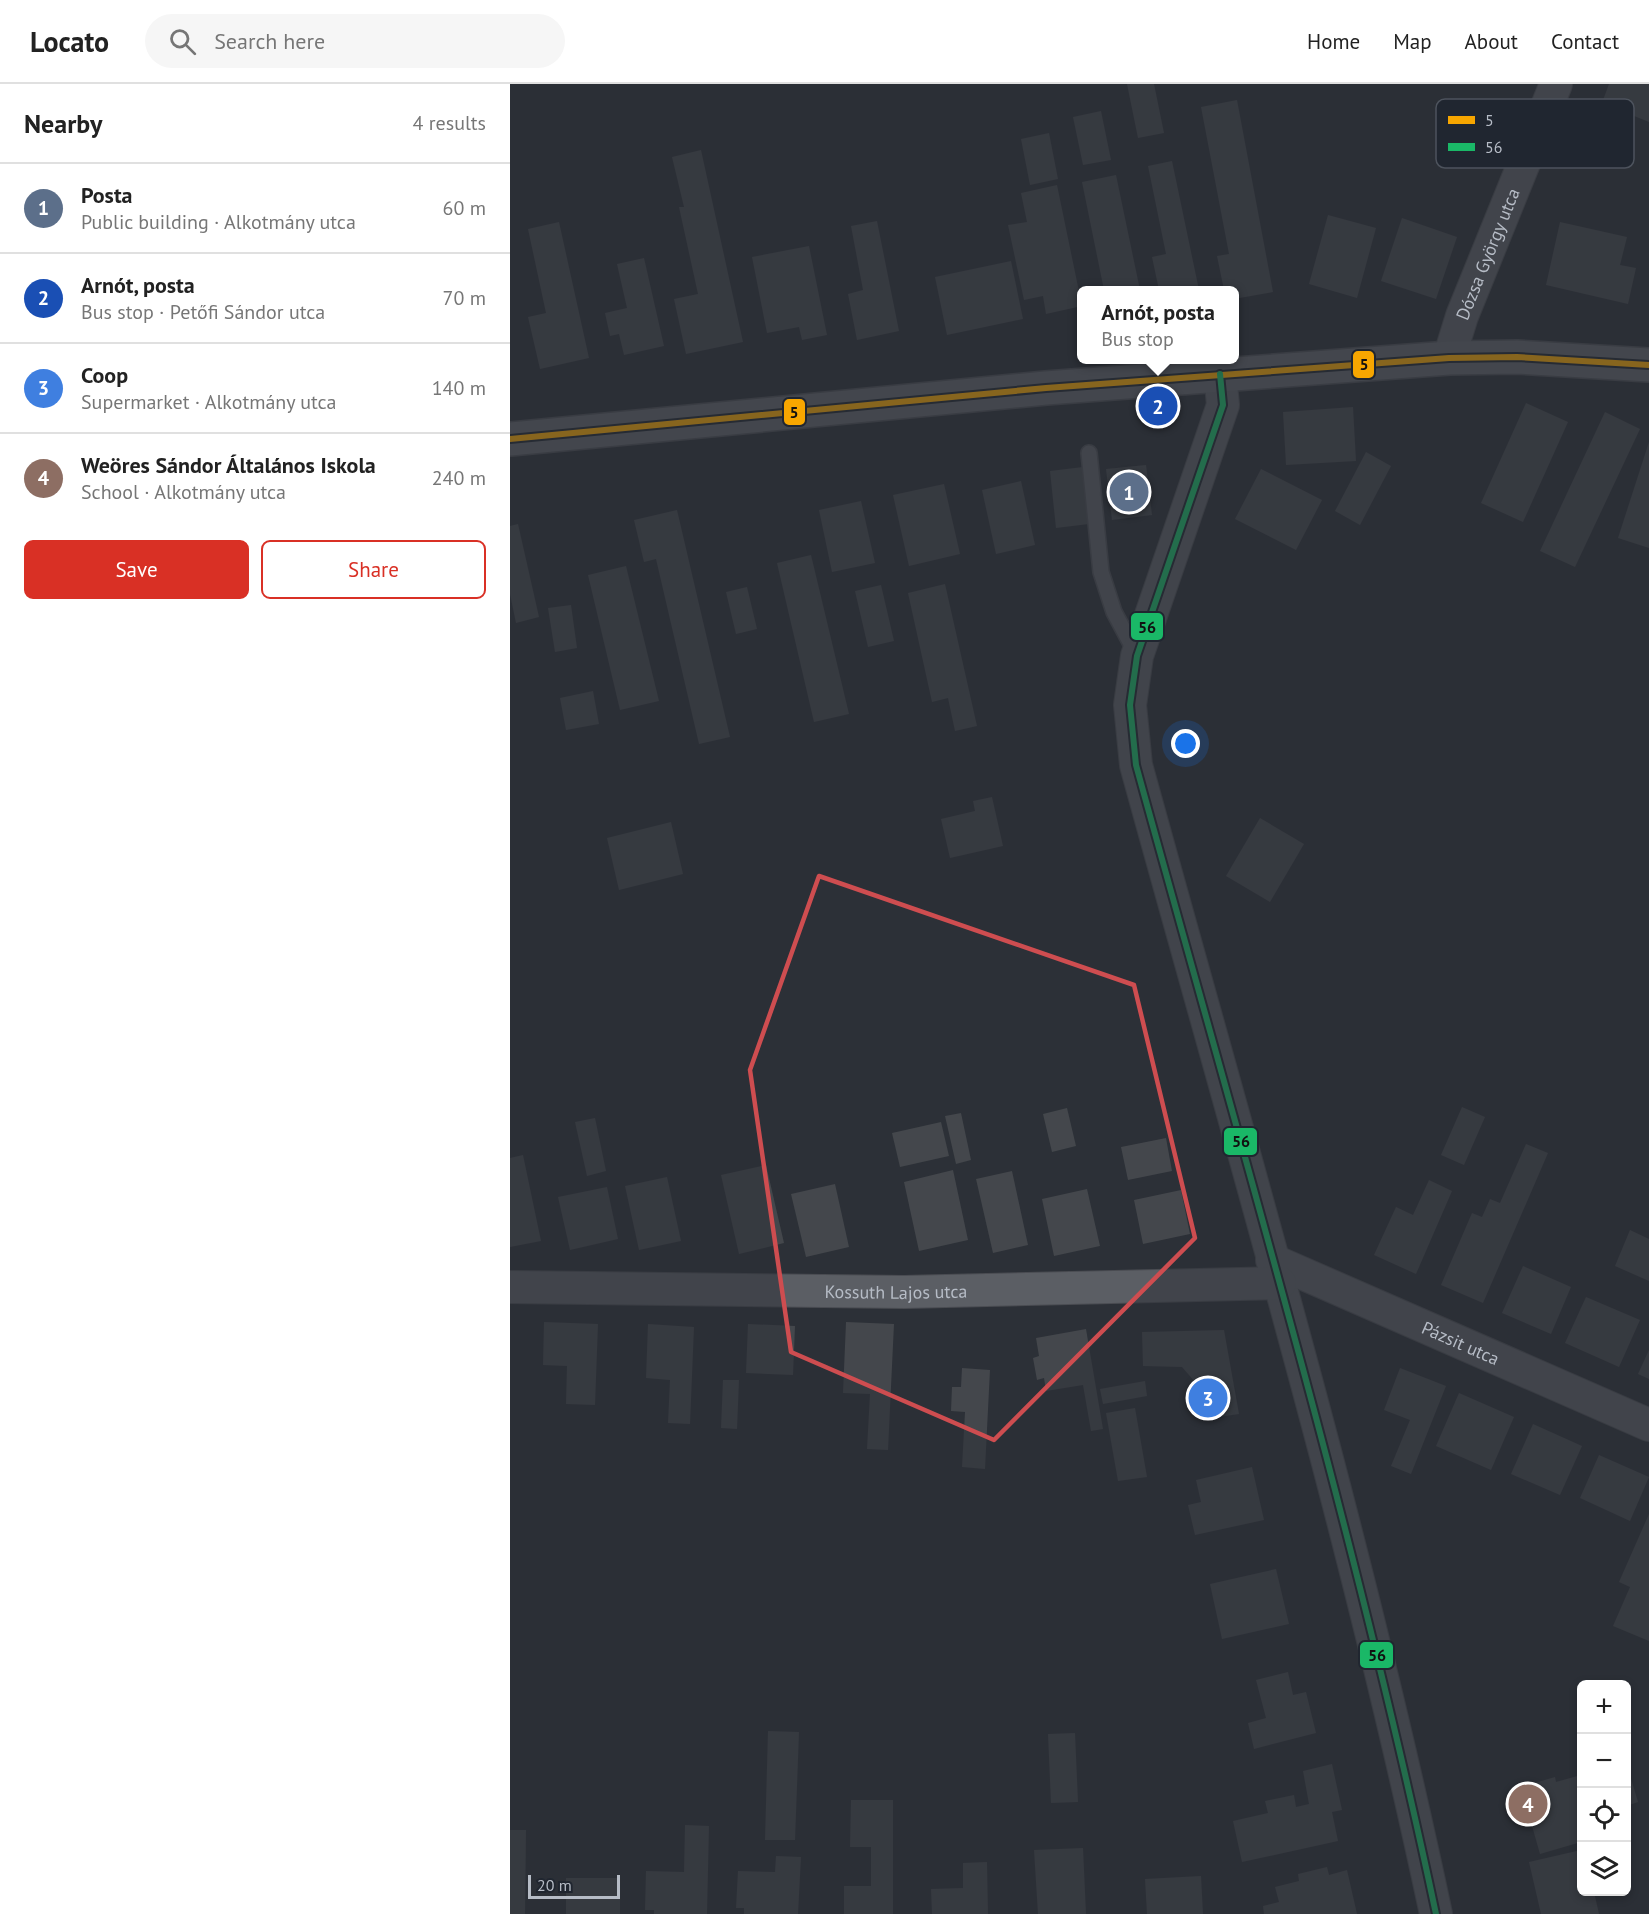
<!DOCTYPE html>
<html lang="en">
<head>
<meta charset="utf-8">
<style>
	body { margin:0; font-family:"PT Sans",sans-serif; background:#f6f6f6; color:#222 }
	.controls { position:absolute; right:18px; bottom:18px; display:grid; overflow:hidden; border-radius:9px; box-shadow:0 3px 9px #0003 }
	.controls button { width:54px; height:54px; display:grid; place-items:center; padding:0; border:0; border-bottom:2px solid #e0e0e0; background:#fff; color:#222; font:30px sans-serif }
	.scale { position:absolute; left:18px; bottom:15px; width:92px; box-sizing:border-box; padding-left:6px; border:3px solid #b6bcc6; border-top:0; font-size:16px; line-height:21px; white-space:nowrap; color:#b6bcc6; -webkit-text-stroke:4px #202630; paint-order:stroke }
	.you { position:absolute; left:676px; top:660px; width:21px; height:21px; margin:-15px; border:4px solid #fff; border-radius:50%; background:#1a73e8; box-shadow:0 0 0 9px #1a73e833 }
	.badge { display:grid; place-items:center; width:39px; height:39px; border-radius:50%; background:#d93025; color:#fff; font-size:20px; font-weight:700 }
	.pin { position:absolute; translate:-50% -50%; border:3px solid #fff; box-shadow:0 2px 6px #0006 }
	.popup { position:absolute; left:567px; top:202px; width:162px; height:78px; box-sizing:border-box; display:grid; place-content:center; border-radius:9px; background:#fff; filter:drop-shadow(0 2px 4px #0005); font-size:20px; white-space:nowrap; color:#767676 }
	.popup b { font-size:22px; color:#222 }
	.popup::after { content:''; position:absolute; left:50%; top:100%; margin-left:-12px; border:12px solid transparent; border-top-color:#fff }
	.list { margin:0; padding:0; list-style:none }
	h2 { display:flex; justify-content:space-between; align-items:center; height:78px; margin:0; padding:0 24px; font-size:26px }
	h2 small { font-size:20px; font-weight:400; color:#767676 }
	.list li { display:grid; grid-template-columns:39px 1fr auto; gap:18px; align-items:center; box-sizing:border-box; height:90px; padding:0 24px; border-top:2px solid #e0e0e0 }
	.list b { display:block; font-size:22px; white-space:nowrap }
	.list p { margin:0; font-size:20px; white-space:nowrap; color:#767676 }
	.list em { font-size:20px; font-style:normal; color:#767676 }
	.actions { display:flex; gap:12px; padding:18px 24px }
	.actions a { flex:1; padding:14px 0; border:2px solid #d93025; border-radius:9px; text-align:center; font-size:21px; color:#d93025 }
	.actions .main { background:#d93025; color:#fff }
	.icon { flex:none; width:33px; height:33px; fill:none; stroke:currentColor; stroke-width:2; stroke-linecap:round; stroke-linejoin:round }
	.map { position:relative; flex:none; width:1139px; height:1830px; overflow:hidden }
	header { display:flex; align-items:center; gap:36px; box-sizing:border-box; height:84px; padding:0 30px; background:#fff; border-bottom:2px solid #e0e0e0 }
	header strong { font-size:28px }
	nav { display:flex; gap:33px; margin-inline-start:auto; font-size:21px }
	.search { width:420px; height:54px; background:#f6f6f6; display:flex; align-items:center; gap:15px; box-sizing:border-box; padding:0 21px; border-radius:33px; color:#767676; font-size:22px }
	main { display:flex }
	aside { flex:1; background:#fff }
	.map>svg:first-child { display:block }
	.building { fill:#44474c }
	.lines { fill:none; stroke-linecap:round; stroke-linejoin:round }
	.lane-casing { stroke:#4a4c52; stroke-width:18 }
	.street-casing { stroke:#4a4c52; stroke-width:34 }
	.secondary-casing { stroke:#4a4c52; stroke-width:36 }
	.lane { stroke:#5b5e64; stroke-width:15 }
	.street { stroke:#5b5e64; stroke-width:32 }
	.secondary { stroke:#5f6268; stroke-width:33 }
	.bus-1-casing { stroke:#202630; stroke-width:10 }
	.bus-2-casing { stroke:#202630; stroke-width:10 }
	.bus-1 { stroke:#f7a600; stroke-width:6 }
	.bus-2 { stroke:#1ab867; stroke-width:6 }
	.marked { fill:none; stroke:#ce4d50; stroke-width:4.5; stroke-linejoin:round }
	.labels { text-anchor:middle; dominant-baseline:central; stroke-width:6; stroke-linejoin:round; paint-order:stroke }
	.street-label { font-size:18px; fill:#b6bcc6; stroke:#202630 }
	.key { fill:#202630; stroke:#4d535d; stroke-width:1.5 }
	.key-label { font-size:16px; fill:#b6bcc6 }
	.line-badge { stroke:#202630; stroke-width:2 }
	.pale-badge-label { font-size:16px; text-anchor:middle; font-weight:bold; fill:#111 }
</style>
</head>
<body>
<header>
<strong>Locato</strong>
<div class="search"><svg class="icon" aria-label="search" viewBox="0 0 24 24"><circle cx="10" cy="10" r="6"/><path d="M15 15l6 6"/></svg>Search here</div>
<nav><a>Home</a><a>Map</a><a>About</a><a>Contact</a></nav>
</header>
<main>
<aside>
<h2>Nearby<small>4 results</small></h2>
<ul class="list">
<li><span class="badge" style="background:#5c6f8a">1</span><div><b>Posta</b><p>Public building · Alkotmány utca</p></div><em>60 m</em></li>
<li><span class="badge" style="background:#1a4fb4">2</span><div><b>Arnót, posta</b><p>Bus stop · Petőfi Sándor utca</p></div><em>70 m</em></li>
<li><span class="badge" style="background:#3f7fe0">3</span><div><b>Coop</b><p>Supermarket · Alkotmány utca</p></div><em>140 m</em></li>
<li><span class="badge" style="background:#8d6e63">4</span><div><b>Weöres Sándor Általános Iskola</b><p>School · Alkotmány utca</p></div><em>240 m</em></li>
</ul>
<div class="actions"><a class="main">Save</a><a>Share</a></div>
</aside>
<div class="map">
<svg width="1139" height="1830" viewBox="0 0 1139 1830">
	<rect width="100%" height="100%" fill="#2c3037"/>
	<g class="building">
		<path d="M617 0H644L654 49 628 54Z"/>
		<path d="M1099 0H1139V38L1092 19Z"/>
		<path d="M727 16 763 208 724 215V206H714L707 172 719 170 691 23Z"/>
		<path d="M591 27 601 76 573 81 563 33Z"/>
		<path d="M539 49 548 95 520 101 511 55Z"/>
		<path d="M191 66 233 258 176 270 164 215 188 210 169 123H174L162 73Z"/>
		<path d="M662 77 689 206H649L642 173 656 170 638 82Z"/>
		<path d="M606 91 630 206H594L572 98Z"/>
		<path d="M547 101 572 222 536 230 533 212 514 216 498 141 517 138 511 109Z"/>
		<path d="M818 131 866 144 847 214 799 200Z"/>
		<path d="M892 134 947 153 926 215 871 197Z"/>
		<path d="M367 137 389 247 347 256 338 210 353 206 341 142Z"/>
		<path d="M49 138 79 274 30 285 18 233 36 229 18 145Z"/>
		<path d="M1050 138 1117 153 1110 181 1126 184 1118 220 1036 201Z"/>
		<path d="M299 162 317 251 292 256 289 243 257 249 242 173Z"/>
		<path d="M134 174 154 262 114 271 109 250 100 252 95 229 117 224 107 180Z"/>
		<path d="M501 177 513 235 437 251 425 193Z"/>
		<path d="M1016 319 1058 338 1013 438 971 419Z"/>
		<path d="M843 323 846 377 776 381 773 328Z"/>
		<path d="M1095 328 1130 345 1065 483 1030 467Z"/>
		<path d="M1139 358V464L1108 454Z"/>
		<path d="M856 368 881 382 850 441 825 427Z"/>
		<path d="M636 381 642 431 602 436 596 385Z"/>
		<path d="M573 383 579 440 546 444 540 387Z"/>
		<path d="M751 385 812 416 786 466 725 435Z"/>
		<path d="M511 397 525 461 486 470 472 406Z"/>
		<path d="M434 400 450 470 399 482 383 411Z"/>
		<path d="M351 417 365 479 322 488 309 426Z"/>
		<path d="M167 426 220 653 189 660 146 475 134 478 124 436Z"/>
		<path d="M8 440 29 533 6 539 0 510V442Z"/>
		<path d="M301 471 339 630 304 638 267 479Z"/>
		<path d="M116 482 149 617 110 626 78 491Z"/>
		<path d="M435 500 467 642 445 647 438 614 422 618 398 509Z"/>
		<path d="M371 501 384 557 358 563 345 507Z"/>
		<path d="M237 503 247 545 226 550 216 508Z"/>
		<path d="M61 521 67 564 45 568 38 524Z"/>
		<path d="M83 607 89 640 56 646 50 614Z"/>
		<path d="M482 713 493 762 440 774 431 735 465 727 463 717Z"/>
		<path d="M750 734 794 760 760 818 716 792Z"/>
		<path d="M161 738 173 790 109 806 97 754Z"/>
		<path d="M952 1023 975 1033 954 1081 931 1071Z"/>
		<path d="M557 1024 566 1062 542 1068 533 1030Z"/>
		<path d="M451 1029 461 1076 446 1080 435 1032Z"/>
		<path d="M85 1034 96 1087 77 1092 65 1038Z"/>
		<path d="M431 1038 439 1072 390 1083 382 1049Z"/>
		<path d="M656 1054 662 1087 618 1096 611 1063Z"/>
		<path d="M1016 1060 1038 1069 973 1219 931 1201 962 1129 972 1133 980 1115 990 1119Z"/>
		<path d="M13 1071 31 1157 0 1163V1074Z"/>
		<path d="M256 1081 274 1159 229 1170 211 1091Z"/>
		<path d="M443 1086 458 1156 409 1167 394 1098Z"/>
		<path d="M502 1087 518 1161 483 1169 466 1095Z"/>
		<path d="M157 1093 171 1157 129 1166 115 1102Z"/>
		<path d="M919 1096 942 1107 906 1190 864 1171 886 1123 903 1131Z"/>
		<path d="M325 1100 339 1163 296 1173 281 1110Z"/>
		<path d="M97 1103 108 1155 60 1166 48 1113Z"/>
		<path d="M577 1105 590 1162 544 1172 532 1115Z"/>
		<path d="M671 1106 680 1150 633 1160 624 1116Z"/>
		<path d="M1120 1146 1139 1155V1197L1105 1182Z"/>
		<path d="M1013 1182 1061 1203 1041 1250 992 1229Z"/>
		<path d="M1076 1213 1130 1236 1109 1283 1055 1259Z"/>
		<path d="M34 1238 88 1240 85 1321 56 1320 57 1282 33 1281Z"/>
		<path d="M336 1238 384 1240 378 1366 357 1365 360 1310 333 1309Z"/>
		<path d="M138 1240 184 1243 180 1340 158 1339 160 1296 136 1294Z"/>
		<path d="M238 1240 285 1242 283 1291 236 1289Z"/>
		<path d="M576 1245 593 1345 581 1347 573 1301 536 1307 534 1294 527 1296 523 1274 529 1272 526 1254Z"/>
		<path d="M714 1246 729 1330 695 1335 686 1299 672 1283 633 1282 632 1248Z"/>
		<path d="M1139 1266V1295L1128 1290Z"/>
		<path d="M452 1284 480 1286 475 1385 452 1383 455 1328 441 1327 442 1303H451Z"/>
		<path d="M890 1284 936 1302 901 1390 881 1382 900 1336 874 1326Z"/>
		<path d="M213 1296H229L227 1345 211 1344Z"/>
		<path d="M635 1297 637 1312 593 1320 590 1305Z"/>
		<path d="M949 1309 1004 1333 981 1386 926 1362Z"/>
		<path d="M625 1324 637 1393 608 1397 596 1329Z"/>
		<path d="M1023 1340 1072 1362 1050 1411 1001 1390Z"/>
		<path d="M1089 1371 1139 1393 1120 1437 1070 1414Z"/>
		<path d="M742 1383 754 1436 685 1451 678 1421 691 1418 686 1396Z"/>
		<path d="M1139 1430V1557L1103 1542 1120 1503 1109 1498Z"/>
		<path d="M766 1485 779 1540 712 1555 700 1500Z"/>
		<path d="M778 1588 783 1611 796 1608 806 1649 744 1665 738 1639 756 1634 746 1596Z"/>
		<path d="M258 1647 289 1648 285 1756H255Z"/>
		<path d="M565 1649 568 1718 541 1719 538 1650Z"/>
		<path d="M1116 1678 1128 1718 1116 1722Z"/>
		<path d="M822 1680 832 1726 822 1728 828 1757 732 1778 723 1737 758 1729 755 1717 784 1711 786 1723 799 1720 793 1687Z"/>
		<path d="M1071 1691V1758L1030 1770 1011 1703 1045 1693 1046 1698Z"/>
		<path d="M341 1716H383V1830H334V1802H361V1763H340Z"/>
		<path d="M175 1741 199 1742 197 1830H144V1826H135L136 1787 174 1788Z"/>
		<path d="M0 1746H16L15 1830H0Z"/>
		<path d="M573 1764 576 1830H528L524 1766Z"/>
		<path d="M1071 1766V1808H1084L1089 1830H1031L1019 1778Z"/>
		<path d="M266 1772 291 1773 288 1830H234V1824H226L228 1787 265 1788Z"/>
		<path d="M477 1778 478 1830H422L421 1805 453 1804V1779Z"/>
		<path d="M817 1783 819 1791 837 1786 847 1830H754L753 1822 769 1818 765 1803 789 1797 788 1790Z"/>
		<path d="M691 1792 693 1830H637L635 1795Z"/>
		<rect x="56" y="1794" width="54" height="36"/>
	</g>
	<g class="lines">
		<defs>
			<path id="lane" d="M579 369 591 488 604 528 627 571"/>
			<g id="street">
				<path id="s1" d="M939 274 952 232 1046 0"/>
				<path d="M710 290 713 321 627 572 620 621 626 681C731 1063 844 1443 926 1830"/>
				<path id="s2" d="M762 1176 1139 1341"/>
				<path id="s3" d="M0 1203 394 1208 770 1199"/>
			</g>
			<path id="secondary" d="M0 355 536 304 939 274 1007 273 1139 281"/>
		</defs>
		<use href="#lane" class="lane-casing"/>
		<use href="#street" class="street-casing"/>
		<use href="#secondary" class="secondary-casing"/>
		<use href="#lane" class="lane"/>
		<use href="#street" class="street"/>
		<use href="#secondary" class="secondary"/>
		<defs>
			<path id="bus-1" d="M0 355 536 304 939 274 1007 273 1139 281"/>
			<path id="bus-2" d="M710 290 713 321 627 572 620 621 626 681C731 1063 844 1443 926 1830"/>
		</defs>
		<use href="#bus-1" class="bus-1-casing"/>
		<use href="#bus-2" class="bus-2-casing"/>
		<use href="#bus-1" class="bus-1"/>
		<use href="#bus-2" class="bus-2"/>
	</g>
	<path d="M0 0H1139V1830H0ZM309 792 624 901 685 1154 484 1356 281 1268 240 986Z" fill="#2c3037" fill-opacity=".55" fill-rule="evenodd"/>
	<path class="marked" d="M309 792 624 901 685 1154 484 1356 281 1268 240 986Z"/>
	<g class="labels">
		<g class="street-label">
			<text stroke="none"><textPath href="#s1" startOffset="111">Dózsa György utca</textPath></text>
			<text stroke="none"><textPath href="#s3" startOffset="386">Kossuth Lajos utca</textPath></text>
			<text stroke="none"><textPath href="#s2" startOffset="206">Pázsit utca</textPath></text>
		</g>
	</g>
	<rect x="926" y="15" width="198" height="69" rx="9" class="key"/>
	<rect x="938" y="32" width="27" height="8" fill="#f7a600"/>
	<rect x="938" y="59" width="27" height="8" fill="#1ab867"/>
	<g class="key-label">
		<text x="975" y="42">5</text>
		<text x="975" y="69">56</text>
	</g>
	<g class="line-badge">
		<rect x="842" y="266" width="23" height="29" rx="6" fill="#f7a600"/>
		<rect x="273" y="314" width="23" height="28" rx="6" fill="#f7a600"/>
		<rect x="620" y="528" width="34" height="29" rx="6" fill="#1ab867"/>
		<rect x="713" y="1043" width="35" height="29" rx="6" fill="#1ab867"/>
		<rect x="849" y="1557" width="35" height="28" rx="6" fill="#1ab867"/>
	</g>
	<g class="pale-badge-label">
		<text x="854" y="286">5</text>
		<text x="284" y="334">5</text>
		<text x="637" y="549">56</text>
		<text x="731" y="1063">56</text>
		<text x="867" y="1577">56</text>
	</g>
</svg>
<div class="controls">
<button>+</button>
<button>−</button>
<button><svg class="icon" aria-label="locate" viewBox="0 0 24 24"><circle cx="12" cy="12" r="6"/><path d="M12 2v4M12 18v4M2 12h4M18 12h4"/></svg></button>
<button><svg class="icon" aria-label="layers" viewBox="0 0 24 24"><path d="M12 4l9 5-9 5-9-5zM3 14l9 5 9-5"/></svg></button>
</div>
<div class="scale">20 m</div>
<div class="you"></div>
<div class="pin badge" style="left:619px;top:408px;background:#5c6f8a">1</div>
<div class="pin badge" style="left:648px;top:322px;background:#1a4fb4">2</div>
<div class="popup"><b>Arnót, posta</b>Bus stop</div>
<div class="pin badge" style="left:698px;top:1314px;background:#3f7fe0">3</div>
<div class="pin badge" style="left:1018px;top:1720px;background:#8d6e63">4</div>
</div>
</main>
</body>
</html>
